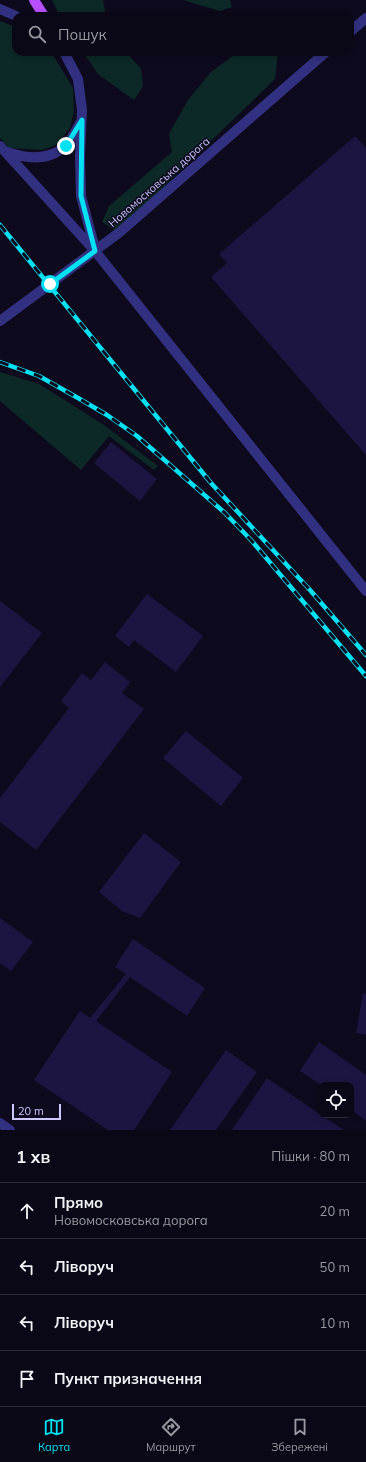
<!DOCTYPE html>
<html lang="uk">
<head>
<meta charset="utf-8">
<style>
	body { margin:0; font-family:Mulish,sans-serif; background:#181623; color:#f1f3f6 }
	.controls { position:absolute; right:12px; bottom:12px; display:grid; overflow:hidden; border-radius:8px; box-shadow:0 2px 6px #0003 }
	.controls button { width:36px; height:36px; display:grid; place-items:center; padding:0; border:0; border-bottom:1px solid #2a2935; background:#0a0816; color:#f1f3f6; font:20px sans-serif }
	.scale { position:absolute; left:12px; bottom:10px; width:49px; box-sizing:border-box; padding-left:4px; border:2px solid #ccc8ff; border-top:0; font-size:11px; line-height:14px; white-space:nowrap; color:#ccc8ff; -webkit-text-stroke:3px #0d0a1e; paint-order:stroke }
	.stop { position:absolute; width:12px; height:12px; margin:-9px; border:3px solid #00e2f3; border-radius:50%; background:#fff }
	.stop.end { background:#00e2f3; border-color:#fff; box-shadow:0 1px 4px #0008 }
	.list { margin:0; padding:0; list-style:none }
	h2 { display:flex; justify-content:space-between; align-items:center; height:52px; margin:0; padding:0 16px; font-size:17px }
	h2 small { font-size:13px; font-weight:400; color:#999aa1 }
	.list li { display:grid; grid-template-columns:26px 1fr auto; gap:12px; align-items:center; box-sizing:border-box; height:56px; padding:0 16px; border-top:1px solid #2a2935 }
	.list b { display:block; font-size:15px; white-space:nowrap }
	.list p { margin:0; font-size:13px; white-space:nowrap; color:#999aa1 }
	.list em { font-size:13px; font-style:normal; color:#999aa1 }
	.icon { flex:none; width:22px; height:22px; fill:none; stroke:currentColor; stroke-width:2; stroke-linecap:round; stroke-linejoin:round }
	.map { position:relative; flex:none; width:366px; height:1130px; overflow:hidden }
	.search { position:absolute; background:#0a0816; box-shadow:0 2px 6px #0003; left:12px; right:12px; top:12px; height:44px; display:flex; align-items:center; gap:10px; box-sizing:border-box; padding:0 14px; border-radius:12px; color:#999aa1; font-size:15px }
	.sheet { height:276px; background:#0a0816 }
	nav { display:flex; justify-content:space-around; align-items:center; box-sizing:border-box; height:56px; border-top:1px solid #2a2935; background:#0a0816; font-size:11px; color:#999aa1 }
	nav a { display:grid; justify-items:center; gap:2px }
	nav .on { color:#00e2f3 }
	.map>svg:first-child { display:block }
	.green { fill:#0d2927 }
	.building { fill:#1c1541 }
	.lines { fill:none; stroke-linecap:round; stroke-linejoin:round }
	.minor { stroke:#323181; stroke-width:10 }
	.major { stroke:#b84fff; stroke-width:10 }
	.rail-casing { stroke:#00e2f3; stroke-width:4.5 }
	.rail { stroke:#0d0a1e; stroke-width:3; stroke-dasharray:9; stroke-linecap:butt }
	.route { stroke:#00e2f3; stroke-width:5 }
	.labels { text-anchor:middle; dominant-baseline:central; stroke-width:3; stroke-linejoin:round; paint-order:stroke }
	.street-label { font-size:11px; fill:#ccc8ff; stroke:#0d0a1e }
</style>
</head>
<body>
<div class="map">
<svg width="366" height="1130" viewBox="0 0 366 1130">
	<rect width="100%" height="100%" fill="#0d0a1e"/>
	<g class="green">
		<path d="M52 0H103L106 16H60Z"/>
		<path d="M183 0H230L232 7 220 11Z"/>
		<path d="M0 21 16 27V52H51L73 88 74 111 70 128 56 145 42 150 9 148 0 138Z"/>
		<path d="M83 52H126L141 69 143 86 134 100 98 74Z"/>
		<path d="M238 52H278L275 79 117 232 102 222 109 206 172 152 169 134 188 100 211 72Z"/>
		<path d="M0 372 39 384 104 425 158 466 154 470 109 436 81 470 0 401Z"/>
	</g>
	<g class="building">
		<path d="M355 136 366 148V455L211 277 227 263 219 254Z"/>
		<path d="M111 442 157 479 140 501 94 463Z"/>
		<path d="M147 594 203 636 176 672 134 640 129 647 115 636Z"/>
		<path d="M0 601 42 633 0 687Z"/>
		<path d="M105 662 130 682 122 693 144 709 36 850 0 822V798L69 708 61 701 82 673 91 680Z"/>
		<path d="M186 731 243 778 221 806 163 758Z"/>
		<path d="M144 833 181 862 140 918 122 911 99 892Z"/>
		<path d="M0 918 33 942 11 971 0 963Z"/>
		<path d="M133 939 205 988 187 1016 130 977 96 1021 172 1072 134 1130H108L34 1080 80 1011 90 1018 126 974 115 967Z"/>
		<path d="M363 993 366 994V1035L356 1033Z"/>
		<path d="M319 1042 366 1075V1121L351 1110V1085H321L300 1071Z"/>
		<path d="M226 1050 257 1072 216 1130H170Z"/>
		<path d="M267 1078 321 1115 344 1130H232Z"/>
	</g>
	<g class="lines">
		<g class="minor">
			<path d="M0 9 16 16"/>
			<path d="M350 32 366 18"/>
			<path d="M64 52 78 79 82 110 80 156 81 196 95 249"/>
			<path d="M0 146 95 251 366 591"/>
			<path d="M7 152C27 159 49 161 65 146 72 140 76 130 80 123"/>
			<path d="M0 321 120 232 326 52"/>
			<path d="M0 1123 10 1130"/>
		</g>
		<path class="major" d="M34 0 44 16"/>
		<defs>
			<g id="rail">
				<path d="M0 225 211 483 310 590 366 655"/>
				<path d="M0 362 39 376 78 398 107 415 137 436 225 513 251 540 366 676"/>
			</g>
		</defs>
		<use href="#rail" class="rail-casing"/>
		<use href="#rail" class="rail"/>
	</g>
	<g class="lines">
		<path class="route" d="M50 284 95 251 81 196 82 120 66 146"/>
	</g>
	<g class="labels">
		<g class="street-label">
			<text transform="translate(159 182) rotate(-41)">Новомосковська дорога</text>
		</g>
	</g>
</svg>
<div class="controls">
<button><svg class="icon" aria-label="locate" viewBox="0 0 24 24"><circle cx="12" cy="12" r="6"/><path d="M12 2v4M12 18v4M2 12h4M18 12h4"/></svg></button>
</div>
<div class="scale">20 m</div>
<div class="stop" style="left:50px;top:284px"></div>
<div class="stop end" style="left:66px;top:146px"></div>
<div class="search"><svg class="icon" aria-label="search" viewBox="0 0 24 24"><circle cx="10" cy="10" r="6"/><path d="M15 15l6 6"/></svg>Пошук</div>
</div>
<section class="sheet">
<h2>1 хв<small>Пішки · 80 m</small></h2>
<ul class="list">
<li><svg class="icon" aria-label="ahead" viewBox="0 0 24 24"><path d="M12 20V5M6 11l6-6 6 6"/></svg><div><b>Прямо</b><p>Новомосковська дорога</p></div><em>20 m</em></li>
<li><svg class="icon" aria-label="left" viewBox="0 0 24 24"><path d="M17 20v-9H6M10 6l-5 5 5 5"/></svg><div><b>Ліворуч</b></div><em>50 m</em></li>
<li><svg class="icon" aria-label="left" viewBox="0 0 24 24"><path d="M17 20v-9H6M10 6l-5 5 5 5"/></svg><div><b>Ліворуч</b></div><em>10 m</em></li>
<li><svg class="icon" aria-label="arrive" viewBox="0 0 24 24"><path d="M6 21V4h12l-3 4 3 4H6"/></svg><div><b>Пункт призначення</b></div></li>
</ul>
</section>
<nav>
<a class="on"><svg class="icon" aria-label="map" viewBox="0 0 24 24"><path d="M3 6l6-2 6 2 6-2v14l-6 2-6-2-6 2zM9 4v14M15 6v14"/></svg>Карта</a>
<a><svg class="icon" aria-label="directions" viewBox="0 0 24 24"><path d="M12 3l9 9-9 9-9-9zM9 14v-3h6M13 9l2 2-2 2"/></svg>Маршрут</a>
<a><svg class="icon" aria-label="saved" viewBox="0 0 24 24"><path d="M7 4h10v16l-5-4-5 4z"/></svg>Збережені</a>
</nav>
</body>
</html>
